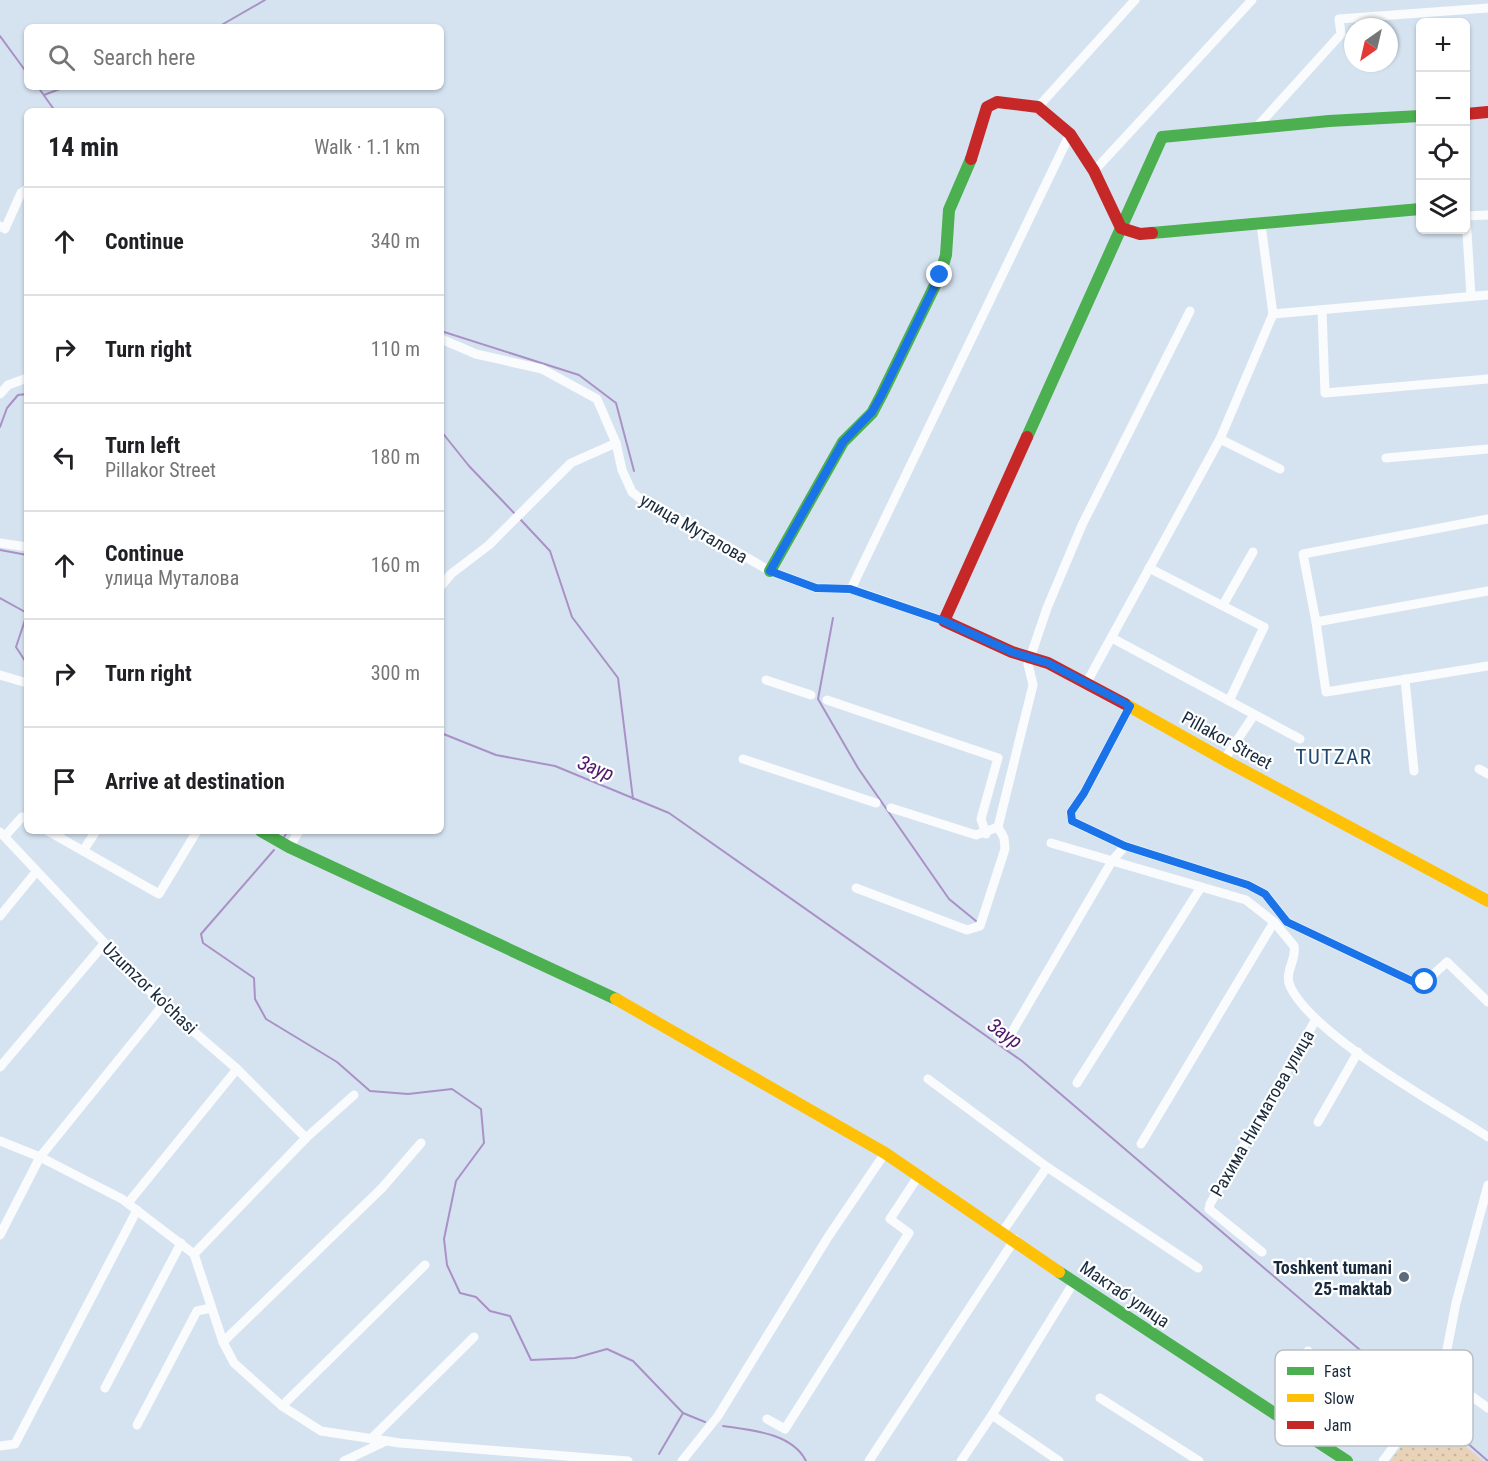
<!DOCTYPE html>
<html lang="en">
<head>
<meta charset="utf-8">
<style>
	body { margin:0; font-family:"Roboto Condensed",sans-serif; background:#f6f6f6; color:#202124 }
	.controls { position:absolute; right:18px; top:18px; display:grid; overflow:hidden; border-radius:9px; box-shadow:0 2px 4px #0004 }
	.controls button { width:54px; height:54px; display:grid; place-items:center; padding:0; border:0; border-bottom:2px solid #e0e0e0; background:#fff; color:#202124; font:30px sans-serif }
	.compass { position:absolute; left:1344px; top:18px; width:54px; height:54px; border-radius:50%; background:#fff; box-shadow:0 2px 4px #0004; rotate:214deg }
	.stop { position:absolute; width:18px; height:18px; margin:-14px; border:4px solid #1a73e8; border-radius:50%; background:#fff }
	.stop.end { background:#1a73e8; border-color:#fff; box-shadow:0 2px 6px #0008 }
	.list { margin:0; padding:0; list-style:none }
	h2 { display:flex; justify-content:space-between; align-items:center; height:78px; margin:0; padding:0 24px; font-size:26px }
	h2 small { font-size:20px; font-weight:400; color:#757577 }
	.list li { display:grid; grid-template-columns:39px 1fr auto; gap:18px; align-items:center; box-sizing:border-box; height:108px; padding:0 24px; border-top:2px solid #e0e0e0 }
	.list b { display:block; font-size:22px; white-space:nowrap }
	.list p { margin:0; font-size:20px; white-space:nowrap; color:#757577 }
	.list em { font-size:20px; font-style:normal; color:#757577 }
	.icon { flex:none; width:33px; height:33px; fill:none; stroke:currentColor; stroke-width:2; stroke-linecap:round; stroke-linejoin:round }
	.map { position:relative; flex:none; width:1488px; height:1461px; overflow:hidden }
	.search { position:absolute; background:#fff; box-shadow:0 2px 4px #0004; left:24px; top:24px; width:420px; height:66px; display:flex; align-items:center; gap:15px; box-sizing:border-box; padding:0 21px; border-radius:9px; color:#757577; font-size:22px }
	.panel { position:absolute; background:#fff; box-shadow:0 2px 4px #0004; left:24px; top:108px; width:420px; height:726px; border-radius:9px }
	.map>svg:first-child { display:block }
	.grass { fill:url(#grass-dots) }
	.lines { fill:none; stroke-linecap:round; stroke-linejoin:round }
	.stream { stroke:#aa91c5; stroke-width:2 }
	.street { stroke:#f9fbfd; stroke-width:9 }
	.fast { stroke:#4caf50; stroke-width:12 }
	.slow { stroke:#ffc107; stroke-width:12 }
	.jam { stroke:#c62828; stroke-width:12 }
	.route { stroke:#1a73e8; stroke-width:8 }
	.poi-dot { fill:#5b6b7b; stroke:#fff; stroke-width:2 }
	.labels { text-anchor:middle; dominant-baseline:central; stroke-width:4.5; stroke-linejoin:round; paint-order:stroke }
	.street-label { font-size:18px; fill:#192a3c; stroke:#fff }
	.poi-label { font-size:18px; font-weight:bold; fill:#192a3c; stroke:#fff; text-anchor:end }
	.water-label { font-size:20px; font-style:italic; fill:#50196d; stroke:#fff }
	.quarter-label { font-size:21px; letter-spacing:1.5px; fill:#1f466d; stroke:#fff }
	.key { fill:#fff; stroke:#babfc4; stroke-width:1.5 }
	.key-label { font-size:16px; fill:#192a3c }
</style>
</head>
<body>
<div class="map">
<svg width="1488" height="1461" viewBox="0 0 1488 1461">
	<defs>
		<pattern id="grass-dots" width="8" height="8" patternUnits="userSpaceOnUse" patternTransform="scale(1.5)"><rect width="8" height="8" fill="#e8d2b8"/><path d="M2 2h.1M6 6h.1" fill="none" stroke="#c6b49f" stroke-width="1.8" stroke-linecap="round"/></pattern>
	</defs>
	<rect width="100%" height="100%" fill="#d5e3f1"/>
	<path class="grass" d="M1428 1414 1483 1461H1390Z"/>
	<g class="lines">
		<g class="stream">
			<path d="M218 27 265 0"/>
			<path d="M0 36 27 73"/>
			<path d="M38 87 55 111"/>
			<path d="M44 95 65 87"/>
			<path d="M441 331 579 375 616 403 634 471"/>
			<path d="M0 427 7 408 18 395 27 394"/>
			<path d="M441 431 469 466 516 515"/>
			<path d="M520 519 550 551 572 617 618 678 633 799"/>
			<path d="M0 550 27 555"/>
			<path d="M0 598 27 613"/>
			<path d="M27 614 16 647 27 664"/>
			<path d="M833 618 818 699 858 768 949 899 976 921"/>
			<path d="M441 733 496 755 555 766 669 813 1022 1061 1422 1403"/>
			<path d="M284 837 288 831"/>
			<path d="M274 850 201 934 203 943 254 978 255 999 266 1019 337 1062 370 1091 408 1094 452 1089 481 1109 484 1143 456 1181 444 1239 447 1265 460 1293 476 1297 490 1311 510 1316 531 1360 575 1358 607 1349 633 1361 683 1413 705 1422"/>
			<path d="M1426 1407 1488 1461"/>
			<path d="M723 1426C751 1430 792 1433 806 1461"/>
			<path d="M659 1454 683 1413"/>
		</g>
		<g class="street">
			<path d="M1038 107 1135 0"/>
			<path d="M1256 128 1341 34 1339 19 1488 8"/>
			<path d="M1094 171 1252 0"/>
			<path d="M1466 216 1488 215"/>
			<path d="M1466 217 1471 296"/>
			<path d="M0 226 5 229 21 193 27 189"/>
			<path d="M1322 310 1325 393 1488 379"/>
			<path d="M1273 314 1488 295"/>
			<path d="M441 339 476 354 542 369 597 399 616 443 622 470 632 492 648 505 697 529 770 571 816 588 851 589 944 621"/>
			<path d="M0 394 8 385 27 378"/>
			<path d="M1220 439 1280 469"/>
			<path d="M1386 458 1488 449"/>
			<path d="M1488 519 1303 554 1316 622 1326 692 1488 666"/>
			<path d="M0 543 27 547"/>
			<path d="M1149 568 1264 627 1229 701"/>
			<path d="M441 586 451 574 489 545 571 463 616 443"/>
			<path d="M851 589 1070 134"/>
			<path d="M1223 605 1253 552"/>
			<path d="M1316 622 1488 591"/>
			<path d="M1112 638 1300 739"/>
			<path d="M0 675 27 683"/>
			<path d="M1405 679 1414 771"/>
			<path d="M766 680 811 695"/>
			<path d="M1087 682 1220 439 1273 314 1261 225"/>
			<path d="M827 700 998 758 981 819 986 834"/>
			<path d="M743 759 876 803"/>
			<path d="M1224 760 1254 715"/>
			<path d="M1479 769 1488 774"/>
			<path d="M998 827 1033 685 1028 664 1047 608 1082 525 1190 311"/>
			<path d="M48 831 159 894 197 831"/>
			<path d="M0 832 163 1005 237 1069 306 1138"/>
			<path d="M5 836 22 817 27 819"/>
			<path d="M1051 843 1246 900 1274 922 1294 946C1297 959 1284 972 1290 986 1312 1035 1439 1105 1488 1137"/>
			<path d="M1125 846 1072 821 1071 812 1084 793 1130 706"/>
			<path d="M289 847 299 831"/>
			<path d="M83 851 96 831"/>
			<path d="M856 888 967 930 980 926 1005 849 1004 838 998 827 976 835 891 808"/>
			<path d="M0 916 36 872"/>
			<path d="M1012 1032 1112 861 1125 846 1248 885 1265 894 1287 922 1414 982H1425L1447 962 1488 1002"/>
			<path d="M0 1067 104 944"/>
			<path d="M928 1079 1047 1167 1198 1268"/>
			<path d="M1077 1083 1201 887"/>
			<path d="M1318 1122 1358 1052"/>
			<path d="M0 1141 40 1157 122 1199 194 1254 223 1342 234 1363 282 1406 321 1431 400 1443 628 1461"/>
			<path d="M1141 1144 1274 922"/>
			<path d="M128 1203 237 1069"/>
			<path d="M1003 1231 1047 1167"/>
			<path d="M0 1235 40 1157 163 1005"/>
			<path d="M1262 1252 1209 1209 1210 1204 1315 1021"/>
			<path d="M194 1254 306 1138 354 1095"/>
			<path d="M223 1342 382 1188 421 1143"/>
			<path d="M1308 1351 1332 1382 1397 1442"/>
			<path d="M1442 1375 1488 1408"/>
			<path d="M105 1388 181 1243"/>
			<path d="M1100 1398 1199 1461"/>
			<path d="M282 1406 425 1265"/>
			<path d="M992 1415 1074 1282"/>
			<path d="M767 1419 785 1429 909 1233 890 1219 919 1175"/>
			<path d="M137 1425 197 1311 211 1308"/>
			<path d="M371 1439 474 1337"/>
			<path d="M0 1446 15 1444 137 1210"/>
			<path d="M344 1461 386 1441"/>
			<path d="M682 1461 718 1416 828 1237 885 1153"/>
			<path d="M869 1461 1015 1239"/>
			<path d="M961 1461 992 1415 1059 1461"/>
			<path d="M1383 1461 1432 1395 1442 1375 1456 1303 1488 1185"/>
		</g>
		<g class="fast">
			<path d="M1152 233 1420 209"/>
			<path d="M1027 437 1162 137 1329 121 1420 116"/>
			<path d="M770 571 843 442 872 413 881 396 940 275 946 255 949 210 971 159"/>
			<path d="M261 831 289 847 616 999"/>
			<path d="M1059 1272 1347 1461"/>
		</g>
		<g class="slow">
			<path d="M1125 704 1228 762 1488 901"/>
			<path d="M616 999 885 1153 1059 1272"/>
		</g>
		<g class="jam">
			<path d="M1466 114 1488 112"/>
			<path d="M971 159 987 107 997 102 1038 107 1070 134 1094 171 1121 228 1140 234 1152 233"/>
			<path d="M1027 437 944 621 1012 652 1048 663 1125 704"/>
		</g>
	</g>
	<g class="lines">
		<path class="route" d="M940 275 881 396 872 412 843 442 770 571 816 588 850 589 944 621 1012 652 1048 663 1130 706 1084 793 1071 812 1072 821 1125 846 1248 885 1265 894 1287 922 1414 982H1425"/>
	</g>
	<circle class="poi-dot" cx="1404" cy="1277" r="6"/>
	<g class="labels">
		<g class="street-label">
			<text transform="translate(694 528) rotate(30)">улица Муталова</text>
			<text transform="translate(1227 740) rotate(29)">Pillakor Street</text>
			<text transform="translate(150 988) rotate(44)">Uzumzor ko'chasi</text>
			<text transform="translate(1262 1113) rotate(-60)">Рахима Нигматова улица</text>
			<text transform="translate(1125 1294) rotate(34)">Мактаб улица</text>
		</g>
		<g class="poi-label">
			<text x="1392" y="1267">Toshkent tumani<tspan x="1392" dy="21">25-maktab</tspan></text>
		</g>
		<g class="water-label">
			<text transform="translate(596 768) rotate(22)">Заур</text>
			<text transform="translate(1005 1033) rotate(35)">Заур</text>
		</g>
		<g class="quarter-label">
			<text x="1334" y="757">TUTZAR</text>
		</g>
	</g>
	<rect x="1275" y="1350" width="198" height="96" rx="9" class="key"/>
	<rect x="1287" y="1367" width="27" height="8" fill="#4caf50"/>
	<rect x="1287" y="1394" width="27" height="8" fill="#ffc107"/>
	<rect x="1287" y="1421" width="27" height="8" fill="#c62828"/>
	<g class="key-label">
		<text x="1324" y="1377">Fast</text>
		<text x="1324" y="1404">Slow</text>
		<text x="1324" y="1431">Jam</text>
	</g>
</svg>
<div class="controls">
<button>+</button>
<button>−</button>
<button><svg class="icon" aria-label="locate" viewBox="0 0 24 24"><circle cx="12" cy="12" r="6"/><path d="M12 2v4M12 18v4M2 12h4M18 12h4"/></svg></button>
<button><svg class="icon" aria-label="layers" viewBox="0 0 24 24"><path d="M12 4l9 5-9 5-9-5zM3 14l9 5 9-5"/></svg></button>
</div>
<svg class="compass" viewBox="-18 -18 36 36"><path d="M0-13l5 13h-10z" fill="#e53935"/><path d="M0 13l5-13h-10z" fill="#757577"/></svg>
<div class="stop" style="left:1425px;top:982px"></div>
<div class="stop end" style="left:940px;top:275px"></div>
<div class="search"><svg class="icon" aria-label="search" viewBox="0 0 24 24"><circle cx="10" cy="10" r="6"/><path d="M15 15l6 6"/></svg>Search here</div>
<section class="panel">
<h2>14 min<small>Walk · 1.1 km</small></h2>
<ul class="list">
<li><svg class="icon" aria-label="ahead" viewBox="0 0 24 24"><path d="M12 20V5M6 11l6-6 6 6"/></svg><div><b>Continue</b></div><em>340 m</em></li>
<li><svg class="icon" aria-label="right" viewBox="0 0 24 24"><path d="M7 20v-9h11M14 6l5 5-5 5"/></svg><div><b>Turn right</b></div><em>110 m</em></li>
<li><svg class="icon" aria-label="left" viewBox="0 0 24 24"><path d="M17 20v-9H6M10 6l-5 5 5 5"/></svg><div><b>Turn left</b><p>Pillakor Street</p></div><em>180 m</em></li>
<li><svg class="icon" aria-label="ahead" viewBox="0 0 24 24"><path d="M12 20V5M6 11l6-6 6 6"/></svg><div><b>Continue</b><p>улица Муталова</p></div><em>160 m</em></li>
<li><svg class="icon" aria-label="right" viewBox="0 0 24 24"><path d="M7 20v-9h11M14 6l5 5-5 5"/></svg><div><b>Turn right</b></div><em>300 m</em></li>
<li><svg class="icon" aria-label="arrive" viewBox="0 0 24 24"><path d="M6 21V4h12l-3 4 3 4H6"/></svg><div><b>Arrive at destination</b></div></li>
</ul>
</section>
</div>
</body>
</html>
